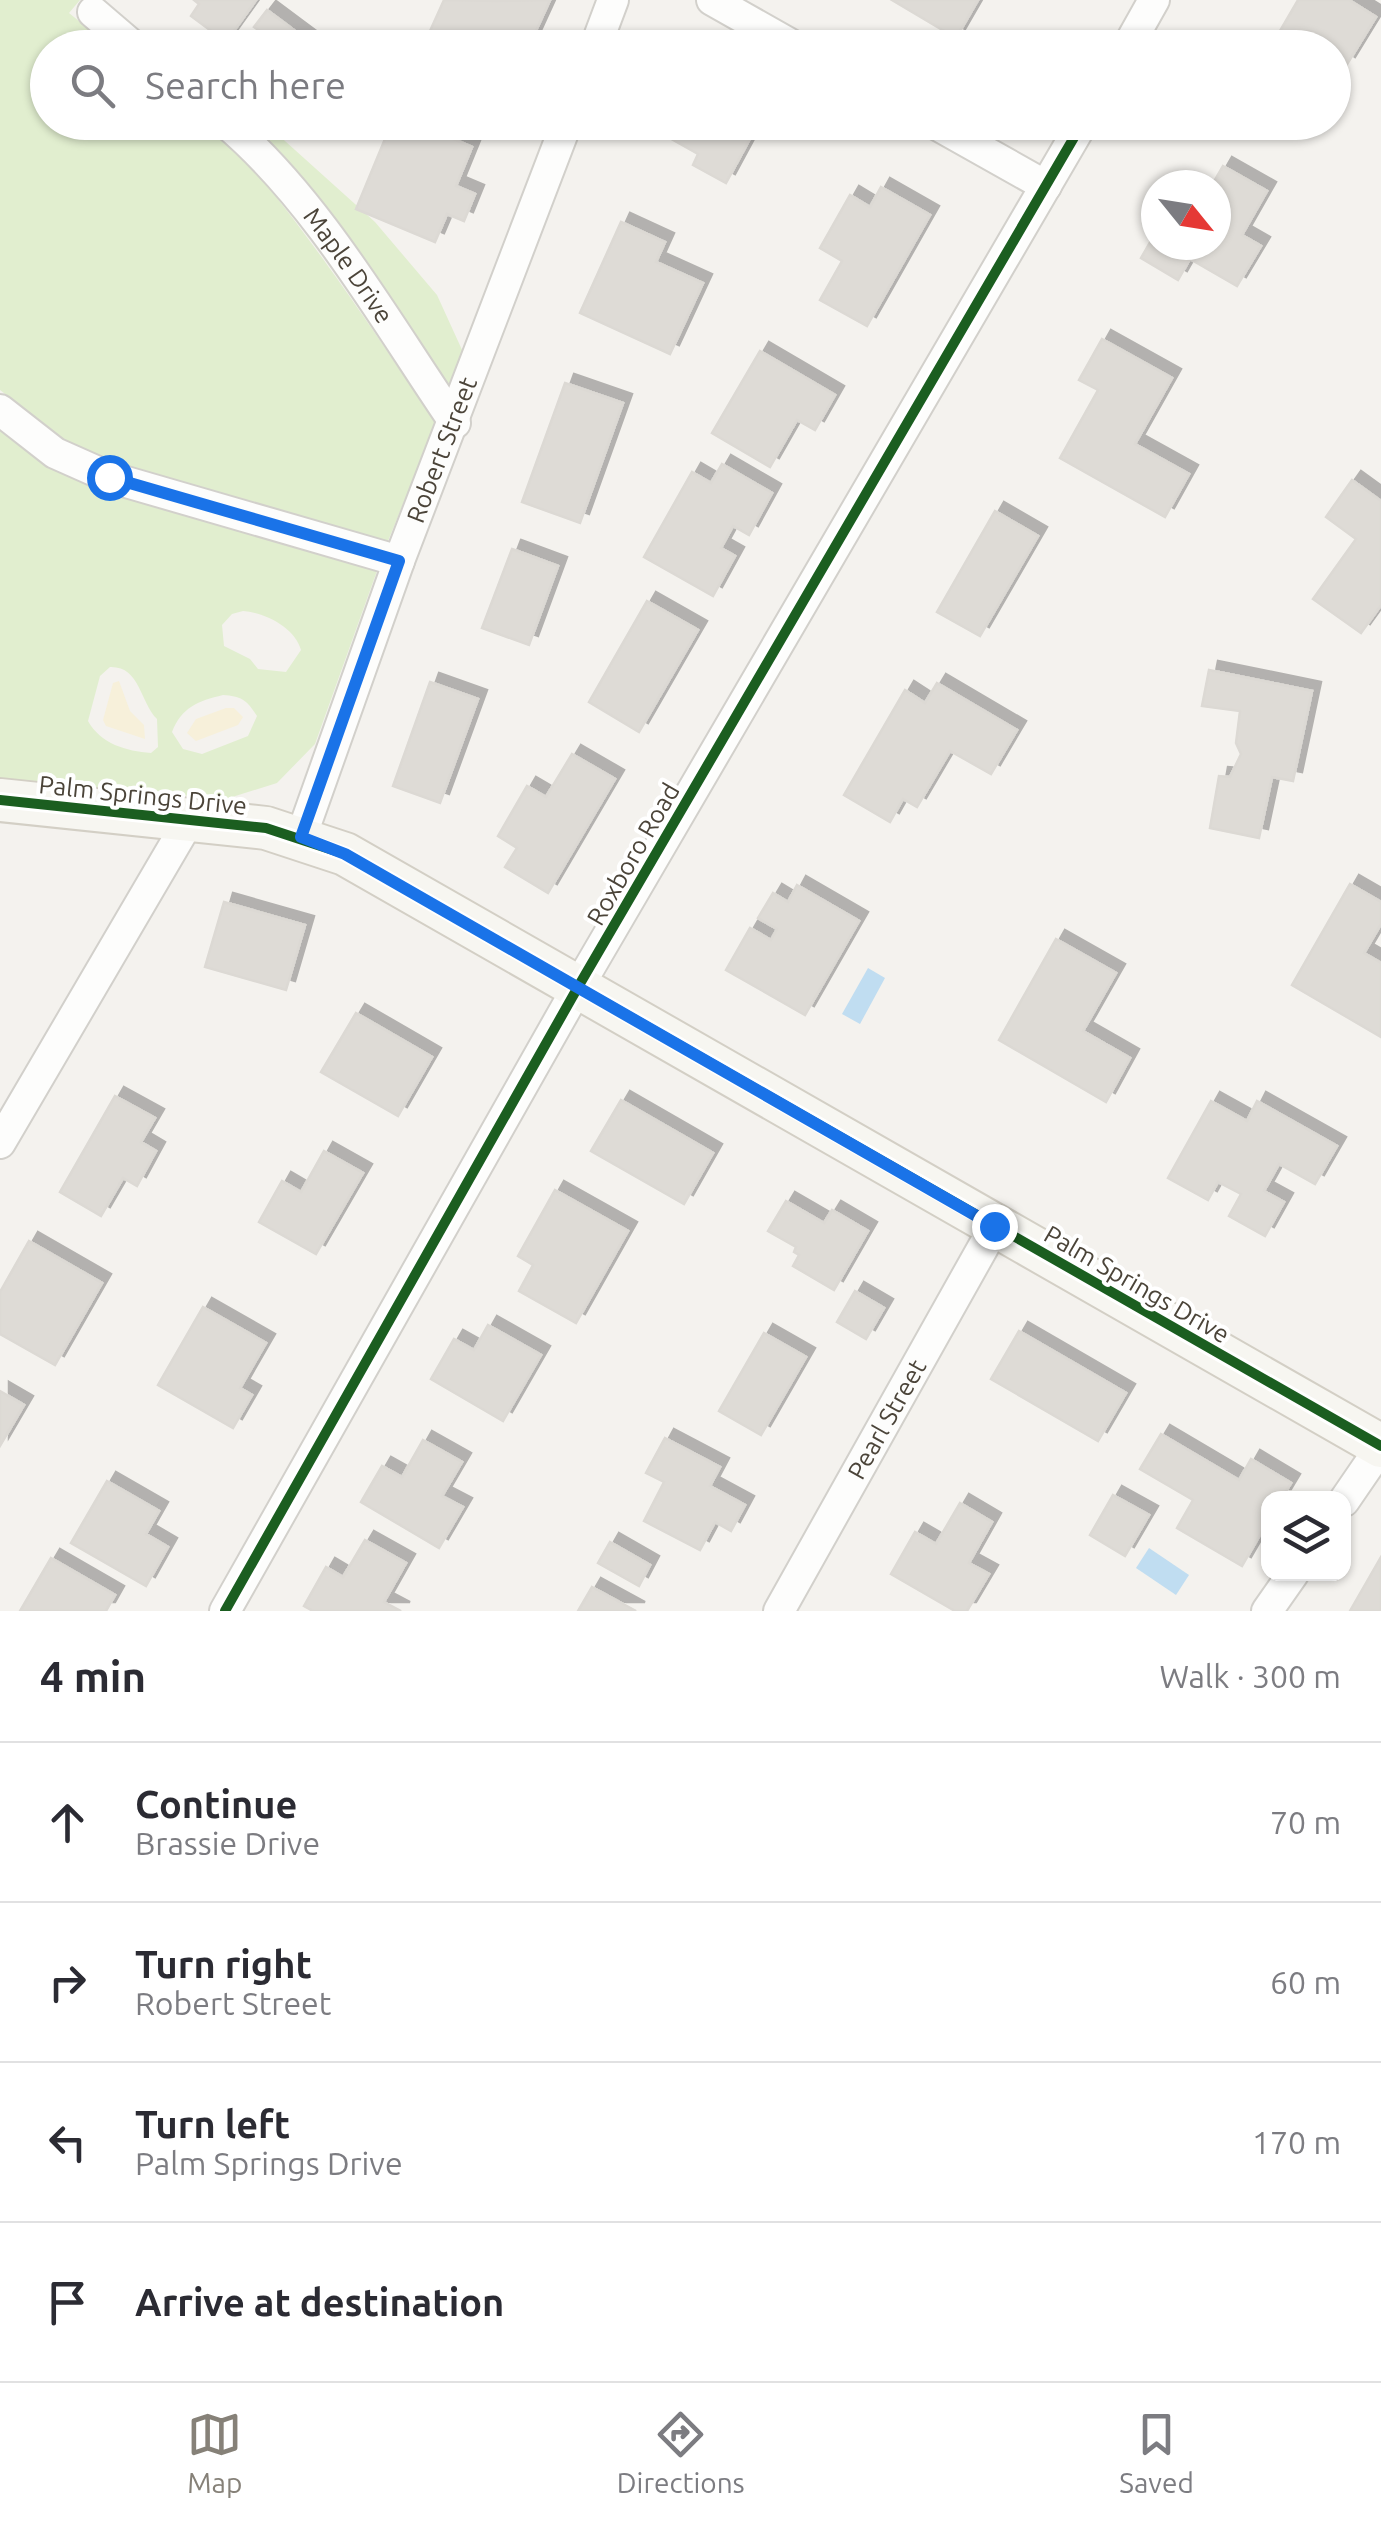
<!DOCTYPE html>
<html lang="en">
<head>
<meta charset="utf-8">
<style>
	body { margin:0; font-family:Ubuntu,sans-serif; background:#f2f2f3; color:#2b2b33 }
	.controls { position:absolute; right:30px; bottom:30px; display:grid; overflow:hidden; border-radius:20px; box-shadow:0 2px 8px #0004 }
	.controls button { width:90px; height:90px; display:grid; place-items:center; padding:0; border:0; border-bottom:2px solid #e1e1e2; background:#fff; color:#2b2b33; font:50px sans-serif }
	.compass { position:absolute; left:1141px; top:170px; width:90px; height:90px; border-radius:50%; background:#fff; box-shadow:0 2px 8px #0004; rotate:120deg }
	.stop { position:absolute; width:30px; height:30px; margin:-22px; border:8px solid #1a73e8; border-radius:50%; background:#fff }
	.stop.end { background:#1a73e8; border-color:#fff; box-shadow:0 2px 10px #0008 }
	.list { margin:0; padding:0; list-style:none }
	h2 { display:flex; justify-content:space-between; align-items:center; height:130px; margin:0; padding:0 40px; font-size:42px }
	h2 small { font-size:32px; font-weight:400; color:#7c7c81 }
	.list li { display:grid; grid-template-columns:65px 1fr auto; gap:30px; align-items:center; box-sizing:border-box; height:160px; padding:0 40px; border-top:2px solid #e1e1e2 }
	.list b { display:block; font-size:38px; white-space:nowrap }
	.list p { margin:0; font-size:32px; white-space:nowrap; color:#7c7c81 }
	.list em { font-size:32px; font-style:normal; color:#7c7c81 }
	.icon { flex:none; width:55px; height:55px; fill:none; stroke:currentColor; stroke-width:2; stroke-linecap:round; stroke-linejoin:round }
	.map { position:relative; flex:none; width:1381px; height:1611px; overflow:hidden }
	.search { position:absolute; background:#fff; box-shadow:0 2px 8px #0004; left:30px; right:30px; top:30px; height:110px; display:flex; align-items:center; gap:25px; box-sizing:border-box; padding:0 35px; border-radius:55px; color:#7c7c81; font-size:38px }
	.sheet { height:770px; background:#fff }
	nav { display:flex; justify-content:space-around; align-items:center; box-sizing:border-box; height:140px; border-top:2px solid #e1e1e2; background:#fff; font-size:28px; color:#7c7c81 }
	nav a { display:grid; justify-items:center; gap:5px }
	nav .on { color:#868178 }
	.map>svg:first-child { display:block }
	.green { fill:#e1eecf; fill-rule:evenodd }
	.sand { fill:#f7f0da }
	.water { fill:#c0ddf1 }
	.building { fill:#dedbd6; stroke:#dcd9d4; stroke-width:2.5; filter:url(#shadow) }
	.lines { fill:none; stroke-linecap:round; stroke-linejoin:round }
	.street-casing { stroke:#d2d0cb; stroke-width:34 }
	.secondary-casing { stroke:#d3cfc5; stroke-width:46 }
	.street { stroke:#fdfdfc; stroke-width:30 }
	.secondary { stroke:#f7f6f1; stroke-width:42 }
	.cycleway-casing { stroke:#fff; stroke-width:16 }
	.cycleway { stroke:#1b5e20; stroke-width:10 }
	.route { stroke:#1a73e8; stroke-width:12 }
	.labels { text-anchor:middle; dominant-baseline:central; stroke-width:8; stroke-linejoin:round; paint-order:stroke }
	.street-label { font-size:25px; fill:#4b4439; stroke:#fff }
</style>
</head>
<body>
<div class="map">
<svg width="1381" height="1611" viewBox="0 0 1381 1611">
	<defs>
		<filter id="shadow"><feDropShadow dx="9" dy="-9" stdDeviation="0" flood-color="#0004"/></filter>
	</defs>
	<rect width="100%" height="100%" fill="#f4f2ee"/>
	<g class="green">
		<path d="M0 0H80L69 13 111 47 48 48V122C73 123 184 116 201 123 253 143 397 367 436 423L388 541 114 462 63 439 0 390Z"/>
		<path d="M249 123H265L375 222 437 295 463 352 450 387 336 224Z"/>
		<path d="M0 430 45 465 103 491 377 571 315 744 277 783 210 804 184 795 181 800 0 780ZM243 611C266 613 295 628 301 650L286 672 258 669 250 659 224 646 222 625 232 614ZM110 667C140 666 140 702 157 719L158 747 151 753C126 751 101 744 88 721L100 676ZM223 695C241 696 247 700 257 716L248 736 202 754 183 749 172 732C182 707 198 701 223 695Z"/>
	</g>
	<g class="sand">
		<path d="M119 681 130 711 144 725 145 739 106 726 103 720 113 683Z"/>
		<path d="M226 708H234L243 717 238 725 196 741 187 733 196 719Z"/>
	</g>
	<g class="water">
		<path d="M868 968 885 978 860 1024 842 1014Z"/>
		<path d="M1149 1548 1189 1575 1176 1595 1136 1568Z"/>
	</g>
	<g class="building">
		<path d="M194 0H256L226 42 191 16 199 4Z"/>
		<path d="M444 0 499 1 550 0 528 48H442L426 40Z"/>
		<path d="M892 0H978L956 38Z"/>
		<path d="M1298 0H1349L1376 17 1346 66 1342 63 1334 77V48H1270Z"/>
		<path d="M267 10 318 48H269L274 41 254 27Z"/>
		<path d="M392 122H414L472 147 456 186 475 194 464 221 447 214 435 242 356 209Z"/>
		<path d="M759 122 726 183 693 165 698 154 666 136 671 122Z"/>
		<path d="M1223 166 1267 191 1242 235 1261 246 1237 286 1190 259 1178 280 1141 258 1156 232V245H1216V185H1212Z"/>
		<path d="M881 187 930 215 867 326 820 300 842 261 820 248 850 195 870 207Z"/>
		<path d="M621 222 665 242 656 262 703 283 670 354 580 313Z"/>
		<path d="M1102 339 1172 378 1135 444 1189 474 1165 517 1060 458 1098 390 1079 380Z"/>
		<path d="M760 351 835 395 815 430 797 420 770 467 712 433Z"/>
		<path d="M565 383 623 403 580 523 522 502Z"/>
		<path d="M722 464 772 493 749 535 733 526 721 548 735 556 713 596 644 557 692 472 711 483Z"/>
		<path d="M1352 480 1381 501V605L1361 633 1313 599 1356 539 1326 517Z"/>
		<path d="M995 511 1038 536 980 636 937 612Z"/>
		<path d="M512 549 558 566 529 645 482 628Z"/>
		<path d="M647 601 698 630 639 732 589 702Z"/>
		<path d="M1209 670 1312 691 1293 781 1272 777 1259 838 1210 828 1219 776 1230 777 1241 754 1236 743 1240 711 1202 706Z"/>
		<path d="M430 682 478 699 440 803 393 786Z"/>
		<path d="M937 683 1017 730 991 774 950 751 917 807 903 799 890 822 844 795 905 690 925 703Z"/>
		<path d="M572 754 615 779 548 893 505 867 517 848 498 836 527 786 546 797Z"/>
		<path d="M1350 884 1381 902V924L1364 953 1381 963V1037L1292 985Z"/>
		<path d="M797 885 859 921 805 1015 726 970 750 928 771 940 777 929 758 918 773 893 788 902Z"/>
		<path d="M224 902 305 925 286 990 205 967Z"/>
		<path d="M1056 939 1116 973 1083 1031 1130 1058 1106 1102 999 1040Z"/>
		<path d="M356 1013 432 1057 398 1116 321 1072Z"/>
		<path d="M115 1096 155 1118 141 1142 156 1151 137 1186 123 1178 101 1216 60 1192Z"/>
		<path d="M621 1100 713 1153 684 1204 591 1151Z"/>
		<path d="M1211 1101 1247 1121 1257 1101 1337 1146 1315 1184 1279 1164 1264 1191 1284 1202 1265 1236 1229 1216 1241 1194 1218 1182 1208 1200 1168 1178Z"/>
		<path d="M324 1151 363 1173 316 1254 259 1222 282 1181 301 1192Z"/>
		<path d="M555 1190 628 1231 576 1323 519 1291 533 1265 518 1256Z"/>
		<path d="M786 1201 824 1223 832 1210 868 1231 834 1290 793 1266 799 1255 794 1252 796 1247 768 1231Z"/>
		<path d="M29 1241 102 1283 55 1365 0 1334V1292Z"/>
		<path d="M855 1291 884 1308 866 1339 837 1322Z"/>
		<path d="M203 1307 266 1343 240 1388 252 1395 233 1428 158 1385Z"/>
		<path d="M488 1325 541 1355 503 1421 431 1379 454 1339 474 1350Z"/>
		<path d="M1019 1331 1126 1393 1098 1441 991 1379Z"/>
		<path d="M764 1333 806 1357 761 1435 719 1411Z"/>
		<path d="M0 1391 24 1405 0 1446Z"/>
		<path d="M1161 1434 1239 1480 1251 1459 1291 1483 1282 1498H1268V1521L1242 1566 1177 1528 1193 1500 1140 1469Z"/>
		<path d="M665 1438 720 1467 710 1486 745 1505 731 1531 715 1522 700 1550 644 1521 664 1482 646 1473Z"/>
		<path d="M423 1440 462 1462 442 1496 463 1507 439 1548 361 1502 382 1466 402 1477Z"/>
		<path d="M107 1481 159 1511 146 1534 168 1547 146 1586 71 1543Z"/>
		<path d="M1113 1495 1149 1515 1125 1556 1090 1535Z"/>
		<path d="M960 1503 992 1522 969 1563 989 1574 967 1611H955L891 1574 915 1532 936 1544Z"/>
		<path d="M365 1540 406 1563 384 1602 401 1611H313L304 1606 326 1567 343 1577Z"/>
		<path d="M610 1542 650 1565 639 1586 598 1563Z"/>
		<path d="M1381 1557V1611H1350Z"/>
		<path d="M51 1558 115 1595 106 1611H20Z"/>
		<path d="M592 1587 636 1611H578Z"/>
	</g>
	<g class="lines">
		<defs>
			<g id="street">
				<path d="M712 0 797 48"/>
				<path d="M93 12 135 48"/>
				<path d="M595 48 613 0"/>
				<path d="M1127 48 1154 0"/>
				<path id="s1" d="M225 122C317 199 387 324 455 423"/>
				<path d="M932 122 1046 186"/>
				<path d="M0 410 55 453 109 477 399 561"/>
				<path id="s2" d="M301 837 399 561 567 122"/>
				<path d="M0 1143 191 817"/>
				<path d="M1344 1501 1381 1447"/>
				<path d="M225 1611 578 987 1083 122"/>
				<path id="s3" d="M779 1611 995 1226"/>
				<path d="M1267 1611 1293 1574"/>
			</g>
			<path id="secondary" d="M0 800 266 828 345 854 1381 1446"/>
		</defs>
		<use href="#street" class="street-casing"/>
		<use href="#secondary" class="secondary-casing"/>
		<use href="#street" class="street"/>
		<use href="#secondary" class="secondary"/>
		<defs>
			<g id="cycleway">
				<path d="M0 800 266 828 345 854 1381 1446"/>
				<path d="M225 1611 578 987 1083 122"/>
			</g>
		</defs>
		<use href="#cycleway" class="cycleway-casing"/>
		<use href="#cycleway" class="cycleway"/>
	</g>
	<g class="lines">
		<path class="route" d="M109 477 399 561 301 837 345 854 994 1226"/>
	</g>
	<g class="labels">
		<g class="street-label">
			<text stroke="none"><textPath href="#s1" startOffset="190">Maple Drive</textPath></text>
			<text stroke="none"><textPath href="#s2" startOffset="412">Robert Street</textPath></text>
			<text transform="translate(143 795) rotate(6)">Palm Springs Drive</text>
			<text transform="translate(633 854) rotate(-60)">Roxboro Road</text>
			<text transform="translate(1137 1284) rotate(30)">Palm Springs Drive</text>
			<text stroke="none"><textPath href="#s3" startOffset="220">Pearl Street</textPath></text>
		</g>
	</g>
</svg>
<div class="controls">
<button><svg class="icon" aria-label="layers" viewBox="0 0 24 24"><path d="M12 4l9 5-9 5-9-5zM3 14l9 5 9-5"/></svg></button>
</div>
<svg class="compass" viewBox="-18 -18 36 36"><path d="M0-13l5 13h-10z" fill="#e53935"/><path d="M0 13l5-13h-10z" fill="#7c7c81"/></svg>
<div class="stop" style="left:109px;top:477px"></div>
<div class="stop end" style="left:994px;top:1226px"></div>
<div class="search"><svg class="icon" aria-label="search" viewBox="0 0 24 24"><circle cx="10" cy="10" r="6"/><path d="M15 15l6 6"/></svg>Search here</div>
</div>
<section class="sheet">
<h2>4 min<small>Walk · 300 m</small></h2>
<ul class="list">
<li><svg class="icon" aria-label="ahead" viewBox="0 0 24 24"><path d="M12 20V5M6 11l6-6 6 6"/></svg><div><b>Continue</b><p>Brassie Drive</p></div><em>70 m</em></li>
<li><svg class="icon" aria-label="right" viewBox="0 0 24 24"><path d="M7 20v-9h11M14 6l5 5-5 5"/></svg><div><b>Turn right</b><p>Robert Street</p></div><em>60 m</em></li>
<li><svg class="icon" aria-label="left" viewBox="0 0 24 24"><path d="M17 20v-9H6M10 6l-5 5 5 5"/></svg><div><b>Turn left</b><p>Palm Springs Drive</p></div><em>170 m</em></li>
<li><svg class="icon" aria-label="arrive" viewBox="0 0 24 24"><path d="M6 21V4h12l-3 4 3 4H6"/></svg><div><b>Arrive at destination</b></div></li>
</ul>
</section>
<nav>
<a class="on"><svg class="icon" aria-label="map" viewBox="0 0 24 24"><path d="M3 6l6-2 6 2 6-2v14l-6 2-6-2-6 2zM9 4v14M15 6v14"/></svg>Map</a>
<a><svg class="icon" aria-label="directions" viewBox="0 0 24 24"><path d="M12 3l9 9-9 9-9-9zM9 14v-3h6M13 9l2 2-2 2"/></svg>Directions</a>
<a><svg class="icon" aria-label="saved" viewBox="0 0 24 24"><path d="M7 4h10v16l-5-4-5 4z"/></svg>Saved</a>
</nav>
</body>
</html>
